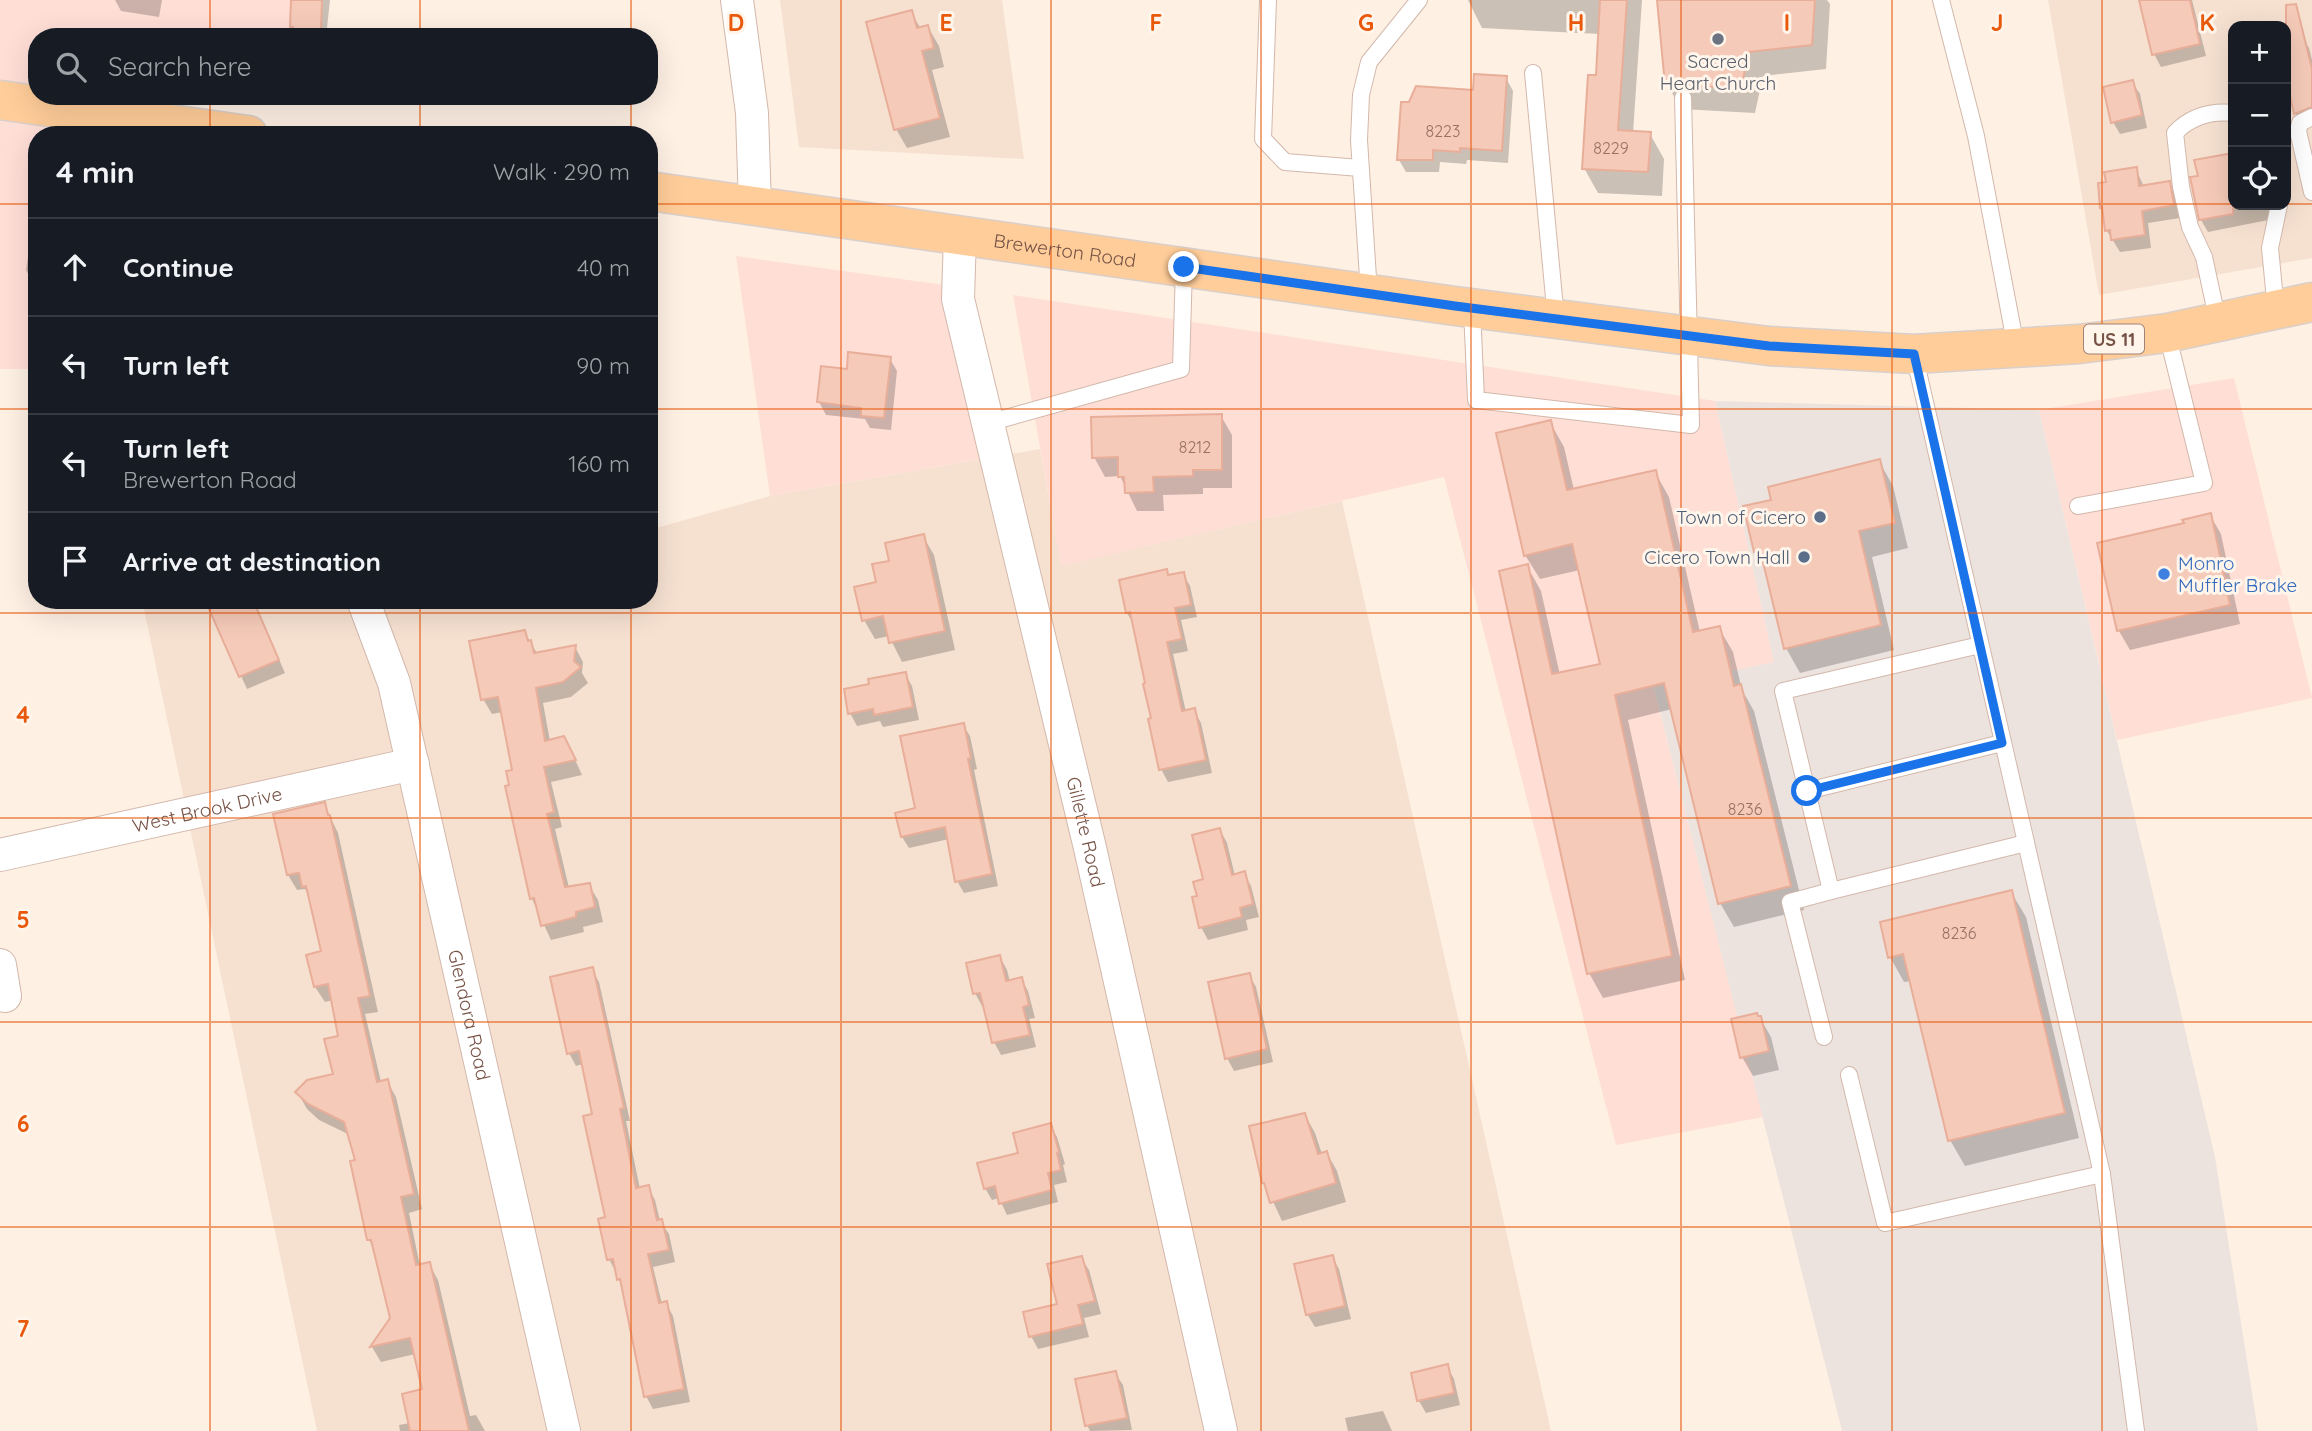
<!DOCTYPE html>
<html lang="en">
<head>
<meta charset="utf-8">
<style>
	body { margin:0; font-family:Quicksand,sans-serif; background:#20242c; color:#f1f3f6 }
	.controls { position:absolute; right:21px; top:21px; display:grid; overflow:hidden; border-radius:14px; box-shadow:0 7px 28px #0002 }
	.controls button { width:63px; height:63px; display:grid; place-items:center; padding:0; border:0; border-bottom:2px solid #363941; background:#171b24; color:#f1f3f6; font:35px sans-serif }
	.stop { position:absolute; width:21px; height:21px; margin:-16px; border:5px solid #1a73e8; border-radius:50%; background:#fff }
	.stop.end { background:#1a73e8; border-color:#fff; box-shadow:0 2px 7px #0008 }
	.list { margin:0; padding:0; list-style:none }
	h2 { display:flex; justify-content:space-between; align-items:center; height:91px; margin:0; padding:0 28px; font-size:30px }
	h2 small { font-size:23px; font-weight:400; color:#9ea1a6 }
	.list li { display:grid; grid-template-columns:46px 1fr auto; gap:21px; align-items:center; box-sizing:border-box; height:98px; padding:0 28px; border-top:2px solid #363941 }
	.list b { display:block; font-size:26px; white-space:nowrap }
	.list p { margin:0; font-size:23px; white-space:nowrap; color:#9ea1a6 }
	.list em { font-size:23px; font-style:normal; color:#9ea1a6 }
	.icon { flex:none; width:38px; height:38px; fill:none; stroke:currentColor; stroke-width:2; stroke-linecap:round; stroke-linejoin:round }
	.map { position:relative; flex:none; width:2312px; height:1431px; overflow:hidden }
	.search { position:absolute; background:#171b24; box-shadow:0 7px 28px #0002; left:28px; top:28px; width:630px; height:77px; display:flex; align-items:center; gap:18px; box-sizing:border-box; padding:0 24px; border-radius:28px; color:#9ea1a6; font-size:26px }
	.panel { position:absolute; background:#171b24; box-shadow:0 7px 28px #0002; left:28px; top:126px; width:630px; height:483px; border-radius:28px }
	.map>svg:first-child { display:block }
	.residential { fill:#f6e1d1; fill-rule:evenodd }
	.commercial { fill:#ffded6 }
	.industrial { fill:#ede3de }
	.shadow { fill:#0003 }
	.building { fill:#f5cab9; stroke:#e8ae99; stroke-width:2 }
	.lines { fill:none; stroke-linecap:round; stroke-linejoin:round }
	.service-casing { stroke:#d2b8ab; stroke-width:18 }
	.minor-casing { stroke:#d2b8ab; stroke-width:34 }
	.primary-casing { stroke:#d9cfcb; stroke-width:41 }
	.service { stroke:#fff; stroke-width:16 }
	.minor { stroke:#fff; stroke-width:32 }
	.primary { stroke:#ffcd99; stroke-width:38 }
	.route { stroke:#1a73e8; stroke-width:9 }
	.grid { fill:none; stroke:#e8590c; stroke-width:2; stroke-opacity:0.55 }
	.worship-dot { fill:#6b7280; stroke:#fff5eb; stroke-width:2.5 }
	.service-dot { fill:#5c6f8a; stroke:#fff5eb; stroke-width:2.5 }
	.shop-dot { fill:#3f7fe0; stroke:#fff5eb; stroke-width:2.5 }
	.labels { text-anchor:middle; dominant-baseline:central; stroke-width:6; stroke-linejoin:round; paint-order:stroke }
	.number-label { font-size:16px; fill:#967164 }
	.shield { fill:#fff5eb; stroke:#a08478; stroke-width:2 }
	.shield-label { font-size:18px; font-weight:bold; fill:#775347 }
	.worship-label { font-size:19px; fill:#5b616d; stroke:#fff5eb }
	.street-label { font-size:19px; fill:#775347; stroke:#fff5eb }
	.service-label { font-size:19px; fill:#4e5e75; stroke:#fff5eb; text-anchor:end }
	.shop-label { font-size:19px; fill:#366cbe; stroke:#fff5eb; text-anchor:start }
	.grid-label { font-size:23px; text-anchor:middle; font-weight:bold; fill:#e8590c; stroke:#fff5eb; stroke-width:6; stroke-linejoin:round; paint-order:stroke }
</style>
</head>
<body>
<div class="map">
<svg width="2312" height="1431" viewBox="0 0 2312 1431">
	<rect width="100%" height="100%" fill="#fef0e3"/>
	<g class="residential">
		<path d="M780 0H1002L1024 159 799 147Z"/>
		<path d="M2048 0H2312V258L2099 295ZM2233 26H2286V205H2233Z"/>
		<path d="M1040 449 1061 565 1342 501 1551 1431H317L142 600H649V530L770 496Z"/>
	</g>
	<g class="commercial">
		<path d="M0 0H323L318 37H37V96H115L112 135H37V369H0Z"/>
		<path d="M736 256 944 285 987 458 770 496Z"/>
		<path d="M1013 295 1715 401 1774 662 1654 689 1763 1117 1616 1145 1444 477 1061 566Z"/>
		<path d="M2234 378 2312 698 2117 740 2039 410Z"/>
	</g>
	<path class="industrial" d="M1715 401 2039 410 2215 1157 2258 1431H1842L1654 688 1774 662Z"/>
	<g class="shadow">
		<path d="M115 0H162L159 17 121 11Z"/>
		<path d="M293 0H330L326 37H294L291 26Z"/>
		<path d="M1468 0H1642L1633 133 1650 134 1664 159 1662 196 1598 193 1584 168 1598 77 1600 34 1482 28Z"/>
		<path d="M1659 0H1827L1830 4 1826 69 1763 76 1755 113 1681 109 1667 84Z"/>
		<path d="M2143 0H2192L2206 56 2161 67 2154 54Z"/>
		<path d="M911 12 921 29 928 27 939 46 944 67 932 70 950 137 907 148 896 129Z"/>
		<path d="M2302 36 2309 48 2312 60V122L2303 126 2296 114 2286 69V39Z"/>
		<path d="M1506 78 1513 91 1508 163 1467 160 1466 164 1440 162 1439 172H1406L1399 160 1475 92Z"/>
		<path d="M2132 82 2140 94 2147 128 2120 134 2113 122Z"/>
		<path d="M2231 155 2233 159V205H2270L2273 219 2208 232 2201 220 2200 177Z"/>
		<path d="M2136 169 2144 187 2169 183 2176 195 2180 218 2148 223 2151 248 2120 252 2107 231 2101 207Z"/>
		<path d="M31 237 37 238V283H33L26 270Z"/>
		<path d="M890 359 897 371 891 430 870 428 865 419 826 415 819 402 848 371Z"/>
		<path d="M1221 416 1232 435V488H1203V494L1163 495 1164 511H1137L1120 476 1105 477 1094 457Z"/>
		<path d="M1550 422 1564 447 1574 490 1655 472 1669 497 1700 632 1719 628 1733 652 1742 690 1754 711 1804 910 1734 927 1720 903 1672 709 1628 720 1685 980 1603 998 1589 973 1527 566 1541 591 1560 675 1602 665 1580 570 1540 579 1525 555Z"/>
		<path d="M1879 461 1893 486 1908 548 1872 557 1894 650 1800 673 1786 648 1767 571 1756 551 1773 501Z"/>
		<path d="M2210 515 2221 534 2240 624 2130 650 2119 631 2099 545 2187 525Z"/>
		<path d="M923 536 934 555 955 650 902 662 889 636 875 639 864 620 878 584 891 562Z"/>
		<path d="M1166 571 1169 577 1183 574 1190 586 1197 617 1181 620 1188 651 1173 654 1186 712 1194 710 1201 723 1212 773 1168 782 1161 769 1148 685 1134 625 1127 613 1121 581Z"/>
		<path d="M210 600H253L285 673 247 689 207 601Z"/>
		<path d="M524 631 538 655 575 647 583 662 582 673 588 683 571 697 543 703 550 741 572 753 582 775 551 782 562 827 555 829 569 888 589 885 598 900 603 922 583 927 584 932 551 940 532 899 524 866 511 787 514 771 503 712 492 714 483 699Z"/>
		<path d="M905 674 912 686 919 720 883 727 880 721 857 726 850 713 871 685Z"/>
		<path d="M963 725 970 736 977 769 974 770 998 886 964 893 957 881 949 839 909 848 902 837 897 814 917 810Z"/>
		<path d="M324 804 338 833 378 1012 365 1014 381 1082 387 1081 396 1097 422 1209 409 1213 420 1266 429 1264 438 1280 470 1416 476 1415 485 1431H400L399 1425 410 1423 424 1391 415 1354 381 1362 372 1347 391 1319 375 1251 369 1240 358 1161 350 1135 319 1120 307 1109 298 1093 335 1075 340 1037 333 1000 325 1002 315 987 323 953 310 898 305 889 297 890 288 875Z"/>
		<path d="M1220 830 1227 843 1235 876 1244 873 1251 886 1259 917 1246 920 1248 930 1208 940 1201 927 1205 881Z"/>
		<path d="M2011 892 2026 917 2079 1138 1965 1166 1950 1140 1912 981 1904 982 1890 957Z"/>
		<path d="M1000 957 1007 970 1010 982 1021 979 1028 991 1035 1018 1029 1019 1036 1047 1001 1055 994 1042 985 1005 982 1006 975 993Z"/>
		<path d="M592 969 599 982 630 1121H626L640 1189 648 1187 655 1200 660 1221 669 1234 675 1262 653 1267 662 1304 666 1303 673 1316 690 1402 653 1409 646 1396 623 1286 609 1259 607 1218 594 1116 583 1064 576 1066 569 1053Z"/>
		<path d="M1249 975 1256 987 1273 1062 1234 1071 1227 1058Z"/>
		<path d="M1760 1018 1771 1037 1779 1070 1753 1076 1742 1057Z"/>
		<path d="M1305 1115 1315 1133 1322 1154 1327 1153 1337 1171 1346 1202 1282 1221 1264 1182Z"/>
		<path d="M1050 1125 1057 1137 1065 1164 1063 1165 1067 1182 1054 1185 1058 1202 1007 1215 999 1198 992 1200 985 1188Z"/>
		<path d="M1332 1257 1339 1269 1351 1319 1315 1327 1307 1314Z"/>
		<path d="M1081 1258 1089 1270 1101 1314 1084 1318 1089 1337 1038 1349 1031 1336 1059 1306Z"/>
		<path d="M1447 1366 1454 1379 1460 1405 1426 1413 1419 1401 1413 1374Z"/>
		<path d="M1115 1373 1123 1385 1132 1430 1090 1431 1087 1425Z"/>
		<path d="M1383 1411 1392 1431H1348L1345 1418Z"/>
	</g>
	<g class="building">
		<path d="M291 0H322L321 29H319L318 37H292L293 27H290Z"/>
		<path d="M1600 0H1627L1618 130 1651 132 1648 172 1582 169 1588 75H1596Z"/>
		<path d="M1657 0H1815L1812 45 1749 52 1741 88 1665 85Z"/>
		<path d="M2139 0H2190L2200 44 2152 55Z"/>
		<path d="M2296 4 2312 69V107L2294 114 2286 77V5Z"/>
		<path d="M912 10 917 28 928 25 934 48 922 51 940 118 894 130 866 22Z"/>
		<path d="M1474 74 1507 76 1502 151 1460 148V152L1433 150V160H1397L1401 102H1409L1416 86 1473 90Z"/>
		<path d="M2133 80 2142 115 2111 123 2103 87Z"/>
		<path d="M2233 153V214L2199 220 2190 177 2198 176 2194 160Z"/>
		<path d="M2137 167 2139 186 2170 181 2174 205 2142 211 2145 235 2111 240 2110 230 2105 231 2102 207 2100 208 2098 183 2106 182 2104 172Z"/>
		<path d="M848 352 891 357 884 418 861 416V408L817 402 821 366 847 369Z"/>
		<path d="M1222 414V470H1193V476L1153 477 1154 492 1125 493 1124 477H1118V457L1092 458 1091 417Z"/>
		<path d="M1551 420 1567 490 1656 470 1693 632 1720 626 1734 686 1741 684 1791 886 1718 904 1664 683 1615 695 1672 956 1587 974 1499 571 1528 564 1552 674 1600 664 1572 544 1524 556 1496 433Z"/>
		<path d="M1880 459 1895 523 1859 531 1881 625 1784 649 1760 550 1754 552 1743 506 1771 500 1768 487Z"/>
		<path d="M2211 513 2230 605 2117 631 2097 543 2184 523 2182 520Z"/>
		<path d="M924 534 945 631 889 643 883 616 862 621 854 587 876 582 872 564 889 561 885 543Z"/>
		<path d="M1167 569 1168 575 1184 572 1191 605 1175 608 1182 639 1167 642 1182 711 1195 708 1206 760 1159 770 1148 719 1151 718 1143 684 1145 683 1130 612 1126 613 1119 580Z"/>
		<path d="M205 600H253L279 660 239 677Z"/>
		<path d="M525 630 528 641 531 640 534 653 576 645 574 661 581 667 563 682 536 688 545 741 564 736 576 760 544 767 554 812 547 814 565 887 590 883 595 907 576 912V917L541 926 534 898 530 899 505 786 509 785 506 771 512 770 498 697 481 700 469 641Z"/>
		<path d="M906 672 913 707 874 715 873 709 848 714 844 689 869 684 868 679Z"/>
		<path d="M964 723 971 758 968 759 992 874 955 882 945 827 901 837 895 813 915 808 900 736Z"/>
		<path d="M325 802 328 815H330L370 996 358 998 377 1082 388 1079 414 1194 401 1197 416 1265 430 1262 469 1431H410L402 1394 422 1389 410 1338 370 1347 390 1318 371 1240H367L350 1161 355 1160 344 1122 308 1104 295 1092 307 1080 333 1074 324 1039 338 1036 328 984 314 987 306 955 321 951 306 886 302 887 299 873 287 875 273 814Z"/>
		<path d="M1220 828 1232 875 1245 871 1253 904 1240 908 1242 917 1199 928 1192 897 1197 896 1193 882 1203 879 1192 835Z"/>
		<path d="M2012 890 2065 1113 1948 1141 1903 954 1888 958 1880 922Z"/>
		<path d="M1000 955 1006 981 1022 977 1029 1005 1023 1007 1030 1035 992 1043 980 993 973 994 966 963Z"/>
		<path d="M593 967 624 1108 620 1109 636 1188 649 1185 657 1220 662 1219 669 1250 648 1254 659 1303 667 1301 684 1389 644 1397 620 1279 617 1280 613 1259 607 1260 598 1219 605 1217 583 1116 592 1114 579 1051 567 1054 550 977Z"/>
		<path d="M1250 973 1267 1049 1225 1059 1208 982Z"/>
		<path d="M1757 1013 1758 1016H1761L1769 1051 1740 1058 1731 1019Z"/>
		<path d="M1305 1113 1318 1154 1327 1151 1336 1183 1270 1203 1264 1183H1262L1249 1126Z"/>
		<path d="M1051 1123 1059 1152 1057 1153 1061 1170 1048 1173 1052 1190 999 1204 995 1186 984 1189 977 1163 1018 1153 1013 1133Z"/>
		<path d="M1333 1255 1345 1306 1306 1315 1294 1264Z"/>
		<path d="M1082 1256 1095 1301 1078 1305 1083 1324 1029 1337 1023 1312 1057 1304 1047 1264Z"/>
		<path d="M1448 1364 1454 1393 1417 1401 1411 1373Z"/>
		<path d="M1116 1371 1127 1418 1085 1426 1075 1379Z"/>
	</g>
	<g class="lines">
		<defs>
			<g id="service">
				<path d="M1268 0 1263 139 1285 162 1360 168"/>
				<path d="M1941 0 1976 136 2016 347"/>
				<path d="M1533 73 1556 319"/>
				<path d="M2312 117 2300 123 2298 131 2312 192"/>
				<path d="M1369 293 1359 140 1361 95 1369 62 1419 0"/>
				<path d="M1472 309 1476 400 1691 425 1683 98"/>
				<path d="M2276 310 2270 248 2279 205"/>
				<path d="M2218 322 2204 257 2190 227 2181 187 2175 133C2191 116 2211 111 2233 113"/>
				<path d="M1914 354 2102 1174 2136 1431"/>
				<path d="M988 423 1181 369 1184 267"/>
				<path d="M2078 506 2204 483 2167 333"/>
				<path d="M1980 645 1783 691 1831 891 2026 843"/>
				<path d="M1807 791 2002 743"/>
				<path d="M1824 1037 1790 902 1831 891"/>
				<path d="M1849 1075 1885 1223 2102 1174"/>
			</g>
			<g id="minor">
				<path d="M737 0 752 113 755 206"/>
				<path id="s1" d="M960 235 958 299 1090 848 1221 1431"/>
				<path id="s2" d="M363 600 394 683 564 1431"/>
				<path id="s3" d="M0 855 413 764"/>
				<path d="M0 965 5 996"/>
			</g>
			<g id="primary">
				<path d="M0 100 248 135"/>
				<path id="s4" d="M649 191 1455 306 1769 346 1914 354 2079 344 2167 333 2312 302"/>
			</g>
		</defs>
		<use href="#service" class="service-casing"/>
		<use href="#minor" class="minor-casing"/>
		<use href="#primary" class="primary-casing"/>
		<use href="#service" class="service"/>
		<use href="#minor" class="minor"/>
		<use href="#primary" class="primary"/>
	</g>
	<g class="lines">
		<path class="route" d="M1184 267 1455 306 1769 346 1914 354 2002 743 1807 791"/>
	</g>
	<path class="grid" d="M210 0V37M420 0V37M631 0V37M841 0V1431M1051 0V1431M1261 0V1431M1471 0V1431M1681 0V1431M1892 0V1431M2102 0V1431M210 96V135M420 96V135M631 96V135M0 204H37M649 204H2233M2286 204H2312M0 409H37M649 409H2312M210 600V1431M420 600V1431M631 600V1431M0 613H2312M0 818H2312M0 1022H2312M0 1227H2312"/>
	<circle class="worship-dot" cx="1718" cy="39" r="7"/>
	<g class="service-dot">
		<circle cx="1820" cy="517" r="7"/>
		<circle cx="1804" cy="557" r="7"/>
	</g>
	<circle class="shop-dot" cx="2164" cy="574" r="7"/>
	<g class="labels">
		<g class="number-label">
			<text x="1443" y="131">8223</text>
			<text x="1611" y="148">8229</text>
			<text x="1195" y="447">8212</text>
			<text x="1745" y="809">8236</text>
			<text x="1959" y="933">8236</text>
		</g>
		<rect class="shield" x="2084" y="324.5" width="60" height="29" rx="5"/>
		<g class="shield-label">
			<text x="2114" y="339">US 11</text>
		</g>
		<g class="worship-label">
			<text x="1718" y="61">Sacred<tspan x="1718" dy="22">Heart Church</tspan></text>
		</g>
		<g class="street-label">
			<text stroke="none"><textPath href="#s4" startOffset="420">Brewerton Road</textPath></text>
			<text stroke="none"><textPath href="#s3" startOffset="212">West Brook Drive</textPath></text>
			<text stroke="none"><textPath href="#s1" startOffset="612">Gillette Road</textPath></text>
			<text stroke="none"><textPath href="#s2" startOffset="429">Glendora Road</textPath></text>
		</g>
		<g class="service-label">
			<text x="1806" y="517">Town of Cicero</text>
			<text x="1790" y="557">Cicero Town Hall</text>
		</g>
		<g class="shop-label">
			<text x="2178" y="563">Monro<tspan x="2178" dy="22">Muffler Brake</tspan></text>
		</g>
	</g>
	<g class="grid-label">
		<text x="736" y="31">D</text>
		<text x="946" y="31">E</text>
		<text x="1156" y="31">F</text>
		<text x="1366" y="31">G</text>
		<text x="1576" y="31">H</text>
		<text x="1787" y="31">I</text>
		<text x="1997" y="31">J</text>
		<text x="2207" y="31">K</text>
		<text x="23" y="723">4</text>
		<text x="23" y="928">5</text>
		<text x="23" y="1132">6</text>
		<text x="23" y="1337">7</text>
	</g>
</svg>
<div class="controls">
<button>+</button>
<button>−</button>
<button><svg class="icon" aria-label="locate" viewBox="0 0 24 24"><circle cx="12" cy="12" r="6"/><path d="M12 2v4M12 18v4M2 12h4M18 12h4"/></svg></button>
</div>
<div class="stop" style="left:1807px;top:791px"></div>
<div class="stop end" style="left:1184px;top:267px"></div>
<div class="search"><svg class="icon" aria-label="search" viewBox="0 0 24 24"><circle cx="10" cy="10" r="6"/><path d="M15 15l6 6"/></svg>Search here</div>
<section class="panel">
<h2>4 min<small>Walk · 290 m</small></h2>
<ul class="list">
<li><svg class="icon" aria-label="ahead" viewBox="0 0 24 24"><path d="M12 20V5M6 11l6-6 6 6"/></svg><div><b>Continue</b></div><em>40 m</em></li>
<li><svg class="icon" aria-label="left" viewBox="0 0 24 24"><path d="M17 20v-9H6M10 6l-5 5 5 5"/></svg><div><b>Turn left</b></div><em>90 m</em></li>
<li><svg class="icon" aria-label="left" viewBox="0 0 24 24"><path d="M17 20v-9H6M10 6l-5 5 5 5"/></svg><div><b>Turn left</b><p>Brewerton Road</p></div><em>160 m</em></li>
<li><svg class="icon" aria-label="arrive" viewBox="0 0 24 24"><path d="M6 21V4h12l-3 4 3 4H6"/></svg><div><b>Arrive at destination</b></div></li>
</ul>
</section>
</div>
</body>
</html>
